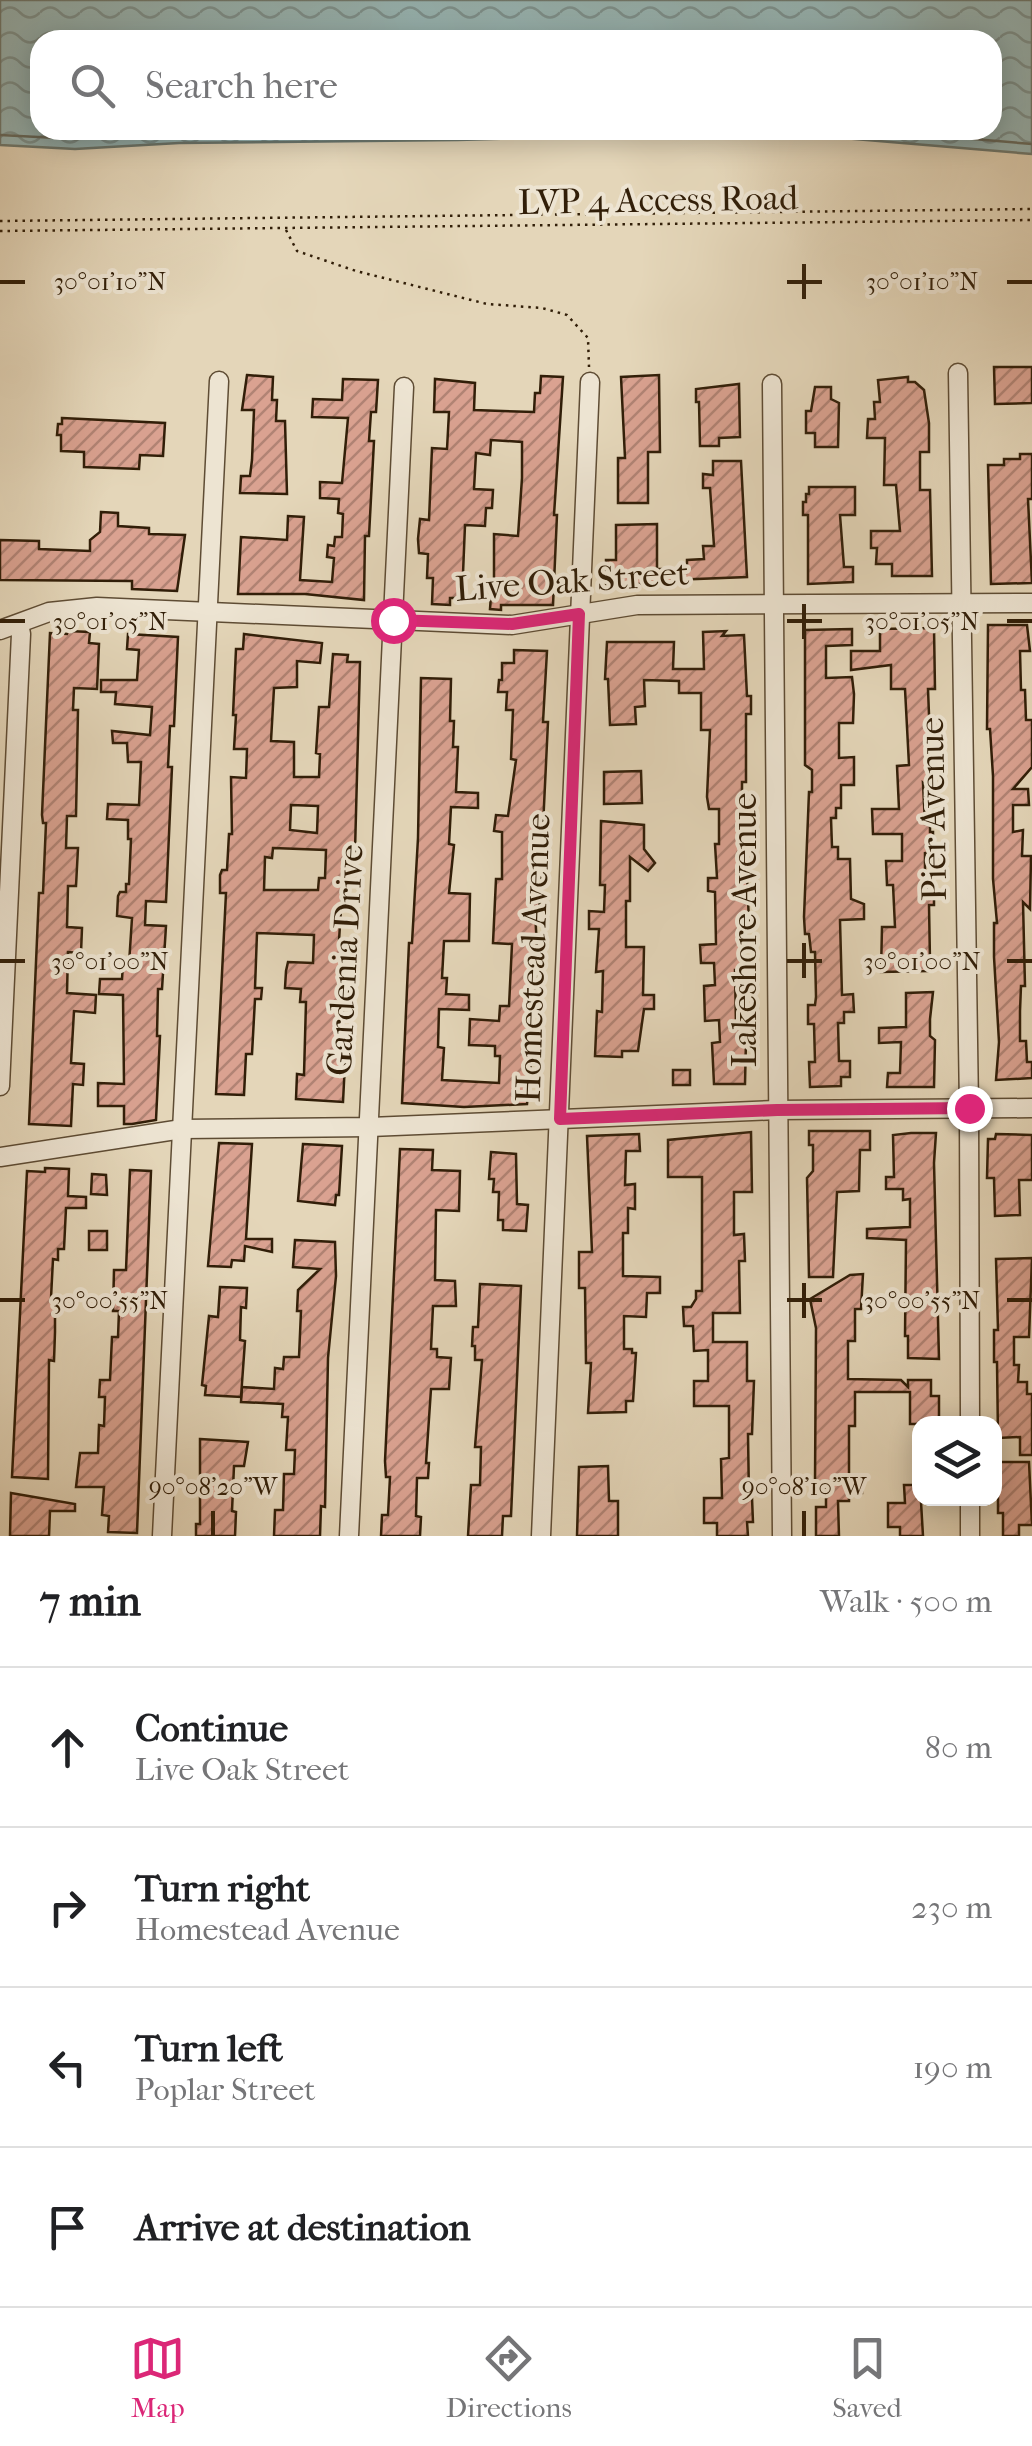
<!DOCTYPE html>
<html lang="en">
<head>
<meta charset="utf-8">
<style>
	body { margin:0; font-family:"IM FELL French Canon",serif; background:#f6f6f6; color:#202124 }
	.controls { position:absolute; right:30px; bottom:30px; display:grid; overflow:hidden; border-radius:20px; box-shadow:0 5px 25px #0003 }
	.controls button { width:90px; height:90px; display:grid; place-items:center; padding:0; border:0; border-bottom:2px solid #e0e0e0; background:#fff; color:#202124; font:50px sans-serif }
	.stop { position:absolute; width:30px; height:30px; margin:-22px; border:8px solid #db2777; border-radius:50%; background:#fff }
	.stop.end { background:#db2777; border-color:#fff; box-shadow:0 2px 10px #0008 }
	.list { margin:0; padding:0; list-style:none }
	h2 { display:flex; justify-content:space-between; align-items:center; height:130px; margin:0; padding:0 40px; font-size:42px }
	h2 small { font-size:32px; font-weight:400; color:#757577 }
	.list li { display:grid; grid-template-columns:65px 1fr auto; gap:30px; align-items:center; box-sizing:border-box; height:160px; padding:0 40px; border-top:2px solid #e0e0e0 }
	.list b { display:block; font-size:38px; white-space:nowrap }
	.list p { margin:0; font-size:32px; white-space:nowrap; color:#757577 }
	.list em { font-size:32px; font-style:normal; color:#757577 }
	.icon { flex:none; width:55px; height:55px; fill:none; stroke:currentColor; stroke-width:2; stroke-linecap:round; stroke-linejoin:round }
	.map { position:relative; flex:none; width:1032px; height:1536px; overflow:hidden }
	.search { position:absolute; background:#fff; box-shadow:0 5px 25px #0003; left:30px; right:30px; top:30px; height:110px; display:flex; align-items:center; gap:25px; box-sizing:border-box; padding:0 35px; border-radius:30px; color:#757577; font-size:38px }
	.sheet { height:770px; background:#fff }
	nav { display:flex; justify-content:space-around; align-items:center; box-sizing:border-box; height:140px; border-top:2px solid #e0e0e0; background:#fff; font-size:28px; color:#757577 }
	nav a { display:grid; justify-items:center; gap:5px }
	nav .on { color:#db2777 }
	.map>svg:first-child { display:block }
	.water { fill:url(#water-waves); stroke:#6e7a71; stroke-width:2.5; fill-rule:evenodd }
	.lines { fill:none; stroke-linecap:round; stroke-linejoin:round }
	.shore { stroke:#646a60; stroke-width:2.5 }
	.building { fill:url(#building-hatch); stroke:#311e08; stroke-width:2.5; fill-rule:evenodd }
	.minor-casing { stroke:#5e4c34; stroke-width:21 }
	.path { stroke:#311e08; stroke-width:2.5; stroke-dasharray:2.5 5; stroke-linecap:butt }
	.minor { stroke:#ede4d2; stroke-width:18 }
	.route { stroke:#db2777; stroke-width:12 }
	.ticks { fill:none; stroke:#311e08; stroke-width:4 }
	.labels { text-anchor:middle; dominant-baseline:central; stroke-width:8; stroke-linejoin:round; paint-order:stroke }
	.street-label { font-size:35px; fill:#311e08; stroke:#ede4d2 }
	.ticks-label { font-size:25px; text-anchor:middle; fill:#311e08; stroke:#ede4d2; stroke-width:8; stroke-linejoin:round; paint-order:stroke }
</style>
</head>
<body>
<div class="map">
<svg width="1032" height="1536" viewBox="0 0 1032 1536">
	<defs>
		<pattern id="water-waves" width="16" height="10" patternUnits="userSpaceOnUse" patternTransform="scale(2.5)"><rect width="16" height="10" fill="#97b7b7"/><path d="M0 5q4-4 8 0t8 0" fill="none" stroke="#7c9493"/></pattern>
		<pattern id="building-hatch" width="6" height="6" patternUnits="userSpaceOnUse" patternTransform="scale(2.5)"><rect width="6" height="6" fill="#daa291"/><path d="M-1 1l2-2M0 6l6-6M5 7l2-2" fill="none" stroke="#b18374"/></pattern>
	</defs>
	<rect width="100%" height="100%" fill="#e4d6b9"/>
	<filter id="stains"><feTurbulence type="fractalNoise" baseFrequency=".002" numOctaves="4"/><feColorMatrix values="0 0 0 0 .2 0 0 0 0 .09 0 0 0 0 .02 0 0 0 .5 -.17"/></filter>
	<radialGradient id="worn" r=".72"><stop offset=".6" stop-color="#630" stop-opacity="0"/><stop offset="1" stop-color="#630" stop-opacity=".3"/></radialGradient>
	<path class="water" d="M0 0H1032V154L807 135 714 132 458 140 179 143 75 149 0 145ZM40 40H992V130H40Z"/>
	<g class="lines">
		<g class="shore">
			<path d="M867 130 1032 144"/>
			<path d="M0 135 76 139 178 133 431 130"/>
		</g>
	</g>
	<g class="building">
		<path d="M994 367H1032V403L995 404Z"/>
		<path d="M247 375 273 377 272 400H277L276 421H285L287 494 240 493 241 476H250L252 460 254 410H242Z"/>
		<path d="M659 375 660 452H648V503H618V458H625L621 377Z"/>
		<path d="M541 376 563 377 554 515H557L553 605H501V610L490 609 491 595H494V534L518 536 522 478V442L491 440 490 455 476 453 474 489 493 490 492 508H486L485 526 465 525 462 598H450V605L432 604 433 578H427L428 554 419 553 418 539 420 519 429 520 432 448 447 449 449 412H434L435 379 475 383 474 410 534 412 535 393H540Z"/>
		<path d="M908 377V382H915L924 390 929 423V452H920V490H930L932 576H892V564H876L877 548H871V531H900L896 485H884L885 438H867L868 419H875L874 402H880L878 380Z"/>
		<path d="M343 379 378 380 376 412H371L369 441H374L369 536H365L364 600 305 594H238L241 537 287 540 288 516 304 517 300 580 332 582 334 558 327 557 328 545 334 546 335 537H342L343 514 338 513 339 499 320 498V482L342 483 348 418 312 417 313 399 342 400Z"/>
		<path d="M739 384 740 437 719 438V446H700L699 402H696V389Z"/>
		<path d="M815 387H831V399L839 403 838 447H815V433H806V411H811Z"/>
		<path d="M62 418 165 423 163 456 140 455 139 469 84 467V452L61 451V435H57L58 424H62Z"/>
		<path d="M1020 454H1032V499H1028L1032 583 991 584 988 465H1004V459H1020Z"/>
		<path d="M713 461H741L747 577 672 580V584H606V560H616V525L657 524V569H687V560L704 559 703 546H714L710 488H703V474L713 475Z"/>
		<path d="M809 487H855V515H840L844 567H853V582L808 584V515H803V502H806V494H809Z"/>
		<path d="M101 512 118 513V526L149 528V534L185 535 177 591 132 589V581L0 580V540L39 541V549L90 551V540L100 532Z"/>
		<path d="M988 625H1027L1030 651H1020L1021 690H1025L1026 720H1032V767L1013 789H1028L1029 805H1013V832L1023 830 1022 856H1031L1030 909 1023 902 1025 986H1021L1020 1011V1041H1026L1027 1062H1032V1078L996 1080 999 1042 994 957V923H997L993 879V776L990 729H987Z"/>
		<path d="M934 628 935 689H928L932 791 923 783 925 824H930V832H933V852L925 853V889H934V905H929L930 961 928 971 881 972 882 927H895L893 885H887L886 861H902V834H873L872 809H899L897 766 909 765 905 689H891V665L851 670V651H880V629Z"/>
		<path d="M852 629V645L826 646V678L852 677 854 694 853 723H839V758L854 757V785H841V808H836V818H831L832 847H838V859H850L851 899 864 904V919L840 920 842 995 853 994 854 1012H844V1023H838L839 1061H850V1077H841V1086L810 1087 809 1062H815L814 1024H808V1005H815L816 997 815 952H811L809 934H805L804 917 809 792H812V770L805 765V630Z"/>
		<path d="M68 631 90 632 89 643 99 644 97 689 74 688 73 710H78L76 816H67L66 848H78L76 886H68L67 927 82 928 81 953 68 952 67 993 96 995 95 1013 74 1011 71 1063 84 1064 83 1085 73 1084 71 1126 29 1124 39 893H43L46 823H43L42 815 50 633 67 634Z"/>
		<path d="M726 631 722 636 744 635 747 696H751V714H746V782H742V852H738V878H747L749 922H740L742 970H735L736 1027H742V1041L746 1040 745 1084H714L712 1043 720 1042 719 1020 705 1021 704 986 715 985 714 963H701L700 945 716 944 715 892 708 891V878H717L715 844H719V809H709L707 797 710 730H701V693H679V681L644 680 645 706 635 707 636 724 610 725 608 679H605L607 642H674L673 669H704L703 632Z"/>
		<path d="M128 634 178 637 174 726H170L168 767H172L166 902 146 901 145 925 166 926 162 989H158L157 1036H160L156 1120 132 1124H124V1106H98V1083L124 1084 123 995 99 994 100 979H122L123 964H129L132 918 117 916 118 896 120 892H126V884H129L131 839H128V820L107 819 108 804 139 805 141 762H128L127 743H113L112 731 150 735 152 707 115 704 116 692H101V680H137L139 650 127 649Z"/>
		<path d="M244 634 322 643 320 663 297 661V687L274 688 271 741 294 742V777H319L320 754 316 753 319 707H329L333 654 348 655 347 662H360L355 851H349L347 892H342L339 941 352 942 348 1004H343L342 1043H346L343 1102 296 1099 297 1074 304 1075 306 1002H300L301 989 285 988 286 971 288 962 313 963 314 935 257 933 255 988H262L261 999H255L252 1054H246L244 1095 216 1094 226 893H220V875L222 870H227L229 834H232L231 777 246 778 247 749H234L236 715H233L236 649H243ZM291 805 318 806 317 833 290 830ZM273 848 326 850 325 878H319L318 890H264L265 857 272 858Z"/>
		<path d="M514 650 547 651 543 722H548L539 910H535L537 949 535 996H531L529 1050 532 1051 527 1104 464 1107 402 1103 409 943H412L418 838 421 678 451 679 450 721H454L453 747H458L456 792 478 793V808L451 807 449 844 454 845 449 893 470 894 469 941H444L442 978H447L446 994 469 995V1010L439 1009 438 1047 444 1048 442 1080 499 1083 500 1056H495V1046L469 1045 470 1019 499 1021 500 1006H509L512 944 493 943 496 879H502V832L494 831 496 815 508 816 516 760 511 759 513 710H506L507 692H498L499 680H502V663H514Z"/>
		<path d="M641 771 642 803 604 804V772Z"/>
		<path d="M601 821 644 825V849L655 863 648 871 630 857V901H626V947H644L643 995H654V1009H644L638 1051H622V1057L595 1056 597 1011 602 1012 603 971 596 972 599 929H589V911L604 912 605 885H600Z"/>
		<path d="M933 992 930 1019V1036L935 1040 934 1087H887L888 1073H900L901 1042 879 1043V1028L906 1027V993Z"/>
		<rect x="673" y="1070" width="17" height="15"/>
		<path d="M809 1131H870V1150H860L859 1191 837 1192 833 1277H809L807 1178 813 1171V1145H809Z"/>
		<path d="M751 1132 752 1192H734V1235L744 1234 745 1261H739L740 1313H713V1342H747V1381H754L752 1434H748L749 1498H752L753 1522H747L748 1536H717V1523H704V1498H722L721 1459 729 1458V1406H694V1381H708V1350L694 1351 693 1326H684L683 1307H691L696 1299V1291H702V1177H668V1140Z"/>
		<path d="M911 1133H936L934 1163 939 1359 908 1358V1336H905L906 1240 867 1238V1229L910 1227V1199L903 1200V1189H886V1177H894L893 1135Z"/>
		<path d="M639 1134 640 1151H626L625 1185 635 1184V1209L628 1208V1233H623V1276L660 1277V1293H647L646 1317 624 1316V1349H632V1353H636L633 1401H626V1412L588 1413 591 1363H586L585 1288H579V1252H592L587 1136Z"/>
		<path d="M996 1134 1032 1135V1180H1019L1020 1215 995 1216 994 1178H987L988 1139H995Z"/>
		<path d="M219 1143 252 1144 246 1239H272V1252L245 1246 244 1261 232 1260 231 1267 208 1266Z"/>
		<path d="M303 1144 342 1146 339 1195H336L335 1205 298 1201Z"/>
		<path d="M400 1149 433 1150 432 1170 460 1171 459 1211 436 1210 435 1280 455 1281 456 1306H433L431 1349H437V1357L451 1358 449 1389H431L426 1463H429L428 1478H417L416 1516 421 1517 420 1536H381L382 1515H388L390 1477H386L385 1461Z"/>
		<path d="M491 1152 516 1154 517 1204 528 1205 526 1231 503 1230V1220H498L499 1192H493L494 1179H489Z"/>
		<path d="M45 1168 69 1169 68 1196 86 1197V1208H66L64 1249H58V1260L53 1259 51 1298H55V1332L54 1361 49 1360 48 1479 12 1477 27 1171 45 1172Z"/>
		<path d="M130 1170 151 1171 137 1533 108 1532 109 1516 102 1515 104 1487H76L80 1453H98L99 1425 104 1426 105 1397H99L100 1380H110L112 1337H118L119 1311H113L114 1270H126Z"/>
		<path d="M92 1174 106 1175 107 1195 91 1194Z"/>
		<rect x="89" y="1231" width="18" height="19"/>
		<path d="M295 1240 335 1242 336 1276 328 1358 325 1507 321 1506 320 1536H274L275 1510H283L284 1474H294L295 1450H286L288 1417H282L283 1404 241 1402 242 1387 274 1389 275 1368 283 1369 284 1357H299L301 1311H297L298 1290 320 1269 293 1267Z"/>
		<path d="M1032 1258 1029 1337H1014V1365H1019L1018 1382H1027V1394H1032V1455H1020V1437L998 1438 997 1362H994V1330H998L996 1259Z"/>
		<path d="M863 1274 861 1309H855V1341H848V1379L901 1380 908 1387V1380H931V1396H939V1424H910V1392H855V1426H849V1479H862V1493H849V1501H838L839 1536H816V1507H826V1482H815L816 1328 810 1299 850 1275Z"/>
		<path d="M480 1284 521 1286 511 1516H503L502 1536H468L471 1485H480L481 1447H475L482 1360H475V1346H472L473 1327H478Z"/>
		<path d="M220 1287 247 1288 246 1308 241 1307 240 1340 245 1341 241 1397 205 1395 206 1386 202 1385 209 1316 218 1317Z"/>
		<path d="M200 1439 248 1442 244 1466H234L232 1511 236 1512 235 1536H196V1524H200Z"/>
		<path d="M998 1462H1029L1032 1525H1019V1536H1003V1513H998Z"/>
		<path d="M608 1466 609 1501H618V1536H577L579 1467Z"/>
		<path d="M904 1485H920L923 1536H900V1527H888V1503H905Z"/>
		<path d="M11 1493 75 1504V1511H50L49 1536H10Z"/>
	</g>
	<g class="lines">
		<defs>
			<g id="minor">
				<path d="M958 373 969 1108 970 1424"/>
				<path d="M772 384 782 1536"/>
				<path d="M0 630 49 612 97 607 512 625 637 605 1032 603"/>
				<path d="M0 1086 21 634 19 624"/>
				<path d="M0 1157 182 1129 370 1127 777 1110 1032 1108"/>
				<path d="M970 1498V1536"/>
				<path d="M162 1536 219 381"/>
				<path d="M349 1536 404 387"/>
				<path d="M541 1536 590 382"/>
			</g>
		</defs>
		<use href="#minor" class="minor-casing"/>
		<g class="path">
			<path d="M0 221 1032 209"/>
			<path d="M286 230 297 251 356 271 487 304 542 308 567 315 588 338 589 367"/>
			<path d="M0 231 1032 220"/>
		</g>
		<use href="#minor" class="minor"/>
	</g>
	<g class="lines">
		<path class="route" d="M393 620 512 624 579 614 560 1119 777 1110 969 1108"/>
	</g>
	<path class="ticks" d="M804 264V299M0 282H25M787 282H822M1007 282H1032M804 604V639M0 621H25M787 621H822M1007 621H1032M804 943V978M0 961H25M787 961H822M1007 961H1032M804 1283V1318M0 1300H25M787 1300H822M1007 1300H1032M213 1511V1536M804 1511V1536"/>
	<g class="labels">
		<g class="street-label">
			<text transform="translate(658 200) rotate(-1)">LVP 4 Access Road</text>
			<text transform="translate(572 581) rotate(-4)">Live Oak Street</text>
			<text transform="translate(933 809) rotate(-91)">Pier Avenue</text>
			<text transform="translate(744 930) rotate(-90)">Lakeshore Avenue</text>
			<text transform="translate(533 958) rotate(-88)">Homestead Avenue</text>
			<text transform="translate(345 960) rotate(-87)">Gardenia Drive</text>
		</g>
	</g>
	<g class="ticks-label">
		<text x="110" y="290">30°01'10"N</text>
		<text x="922" y="290">30°01'10"N</text>
		<text x="110" y="630">30°01'05"N</text>
		<text x="922" y="630">30°01'05"N</text>
		<text x="110" y="970">30°01'00"N</text>
		<text x="922" y="970">30°01'00"N</text>
		<text x="110" y="1309">30°00'55"N</text>
		<text x="922" y="1309">30°00'55"N</text>
		<text x="213" y="1495">90°08'20"W</text>
		<text x="804" y="1495">90°08'10"W</text>
	</g>
	<rect width="100%" height="100%" filter="url(#stains)"/>
	<rect width="100%" height="100%" fill="url(#worn)"/>
</svg>
<div class="controls">
<button><svg class="icon" aria-label="layers" viewBox="0 0 24 24"><path d="M12 4l9 5-9 5-9-5zM3 14l9 5 9-5"/></svg></button>
</div>
<div class="stop" style="left:393px;top:620px"></div>
<div class="stop end" style="left:969px;top:1108px"></div>
<div class="search"><svg class="icon" aria-label="search" viewBox="0 0 24 24"><circle cx="10" cy="10" r="6"/><path d="M15 15l6 6"/></svg>Search here</div>
</div>
<section class="sheet">
<h2>7 min<small>Walk · 500 m</small></h2>
<ul class="list">
<li><svg class="icon" aria-label="ahead" viewBox="0 0 24 24"><path d="M12 20V5M6 11l6-6 6 6"/></svg><div><b>Continue</b><p>Live Oak Street</p></div><em>80 m</em></li>
<li><svg class="icon" aria-label="right" viewBox="0 0 24 24"><path d="M7 20v-9h11M14 6l5 5-5 5"/></svg><div><b>Turn right</b><p>Homestead Avenue</p></div><em>230 m</em></li>
<li><svg class="icon" aria-label="left" viewBox="0 0 24 24"><path d="M17 20v-9H6M10 6l-5 5 5 5"/></svg><div><b>Turn left</b><p>Poplar Street</p></div><em>190 m</em></li>
<li><svg class="icon" aria-label="arrive" viewBox="0 0 24 24"><path d="M6 21V4h12l-3 4 3 4H6"/></svg><div><b>Arrive at destination</b></div></li>
</ul>
</section>
<nav>
<a class="on"><svg class="icon" aria-label="map" viewBox="0 0 24 24"><path d="M3 6l6-2 6 2 6-2v14l-6 2-6-2-6 2zM9 4v14M15 6v14"/></svg>Map</a>
<a><svg class="icon" aria-label="directions" viewBox="0 0 24 24"><path d="M12 3l9 9-9 9-9-9zM9 14v-3h6M13 9l2 2-2 2"/></svg>Directions</a>
<a><svg class="icon" aria-label="saved" viewBox="0 0 24 24"><path d="M7 4h10v16l-5-4-5 4z"/></svg>Saved</a>
</nav>
</body>
</html>
